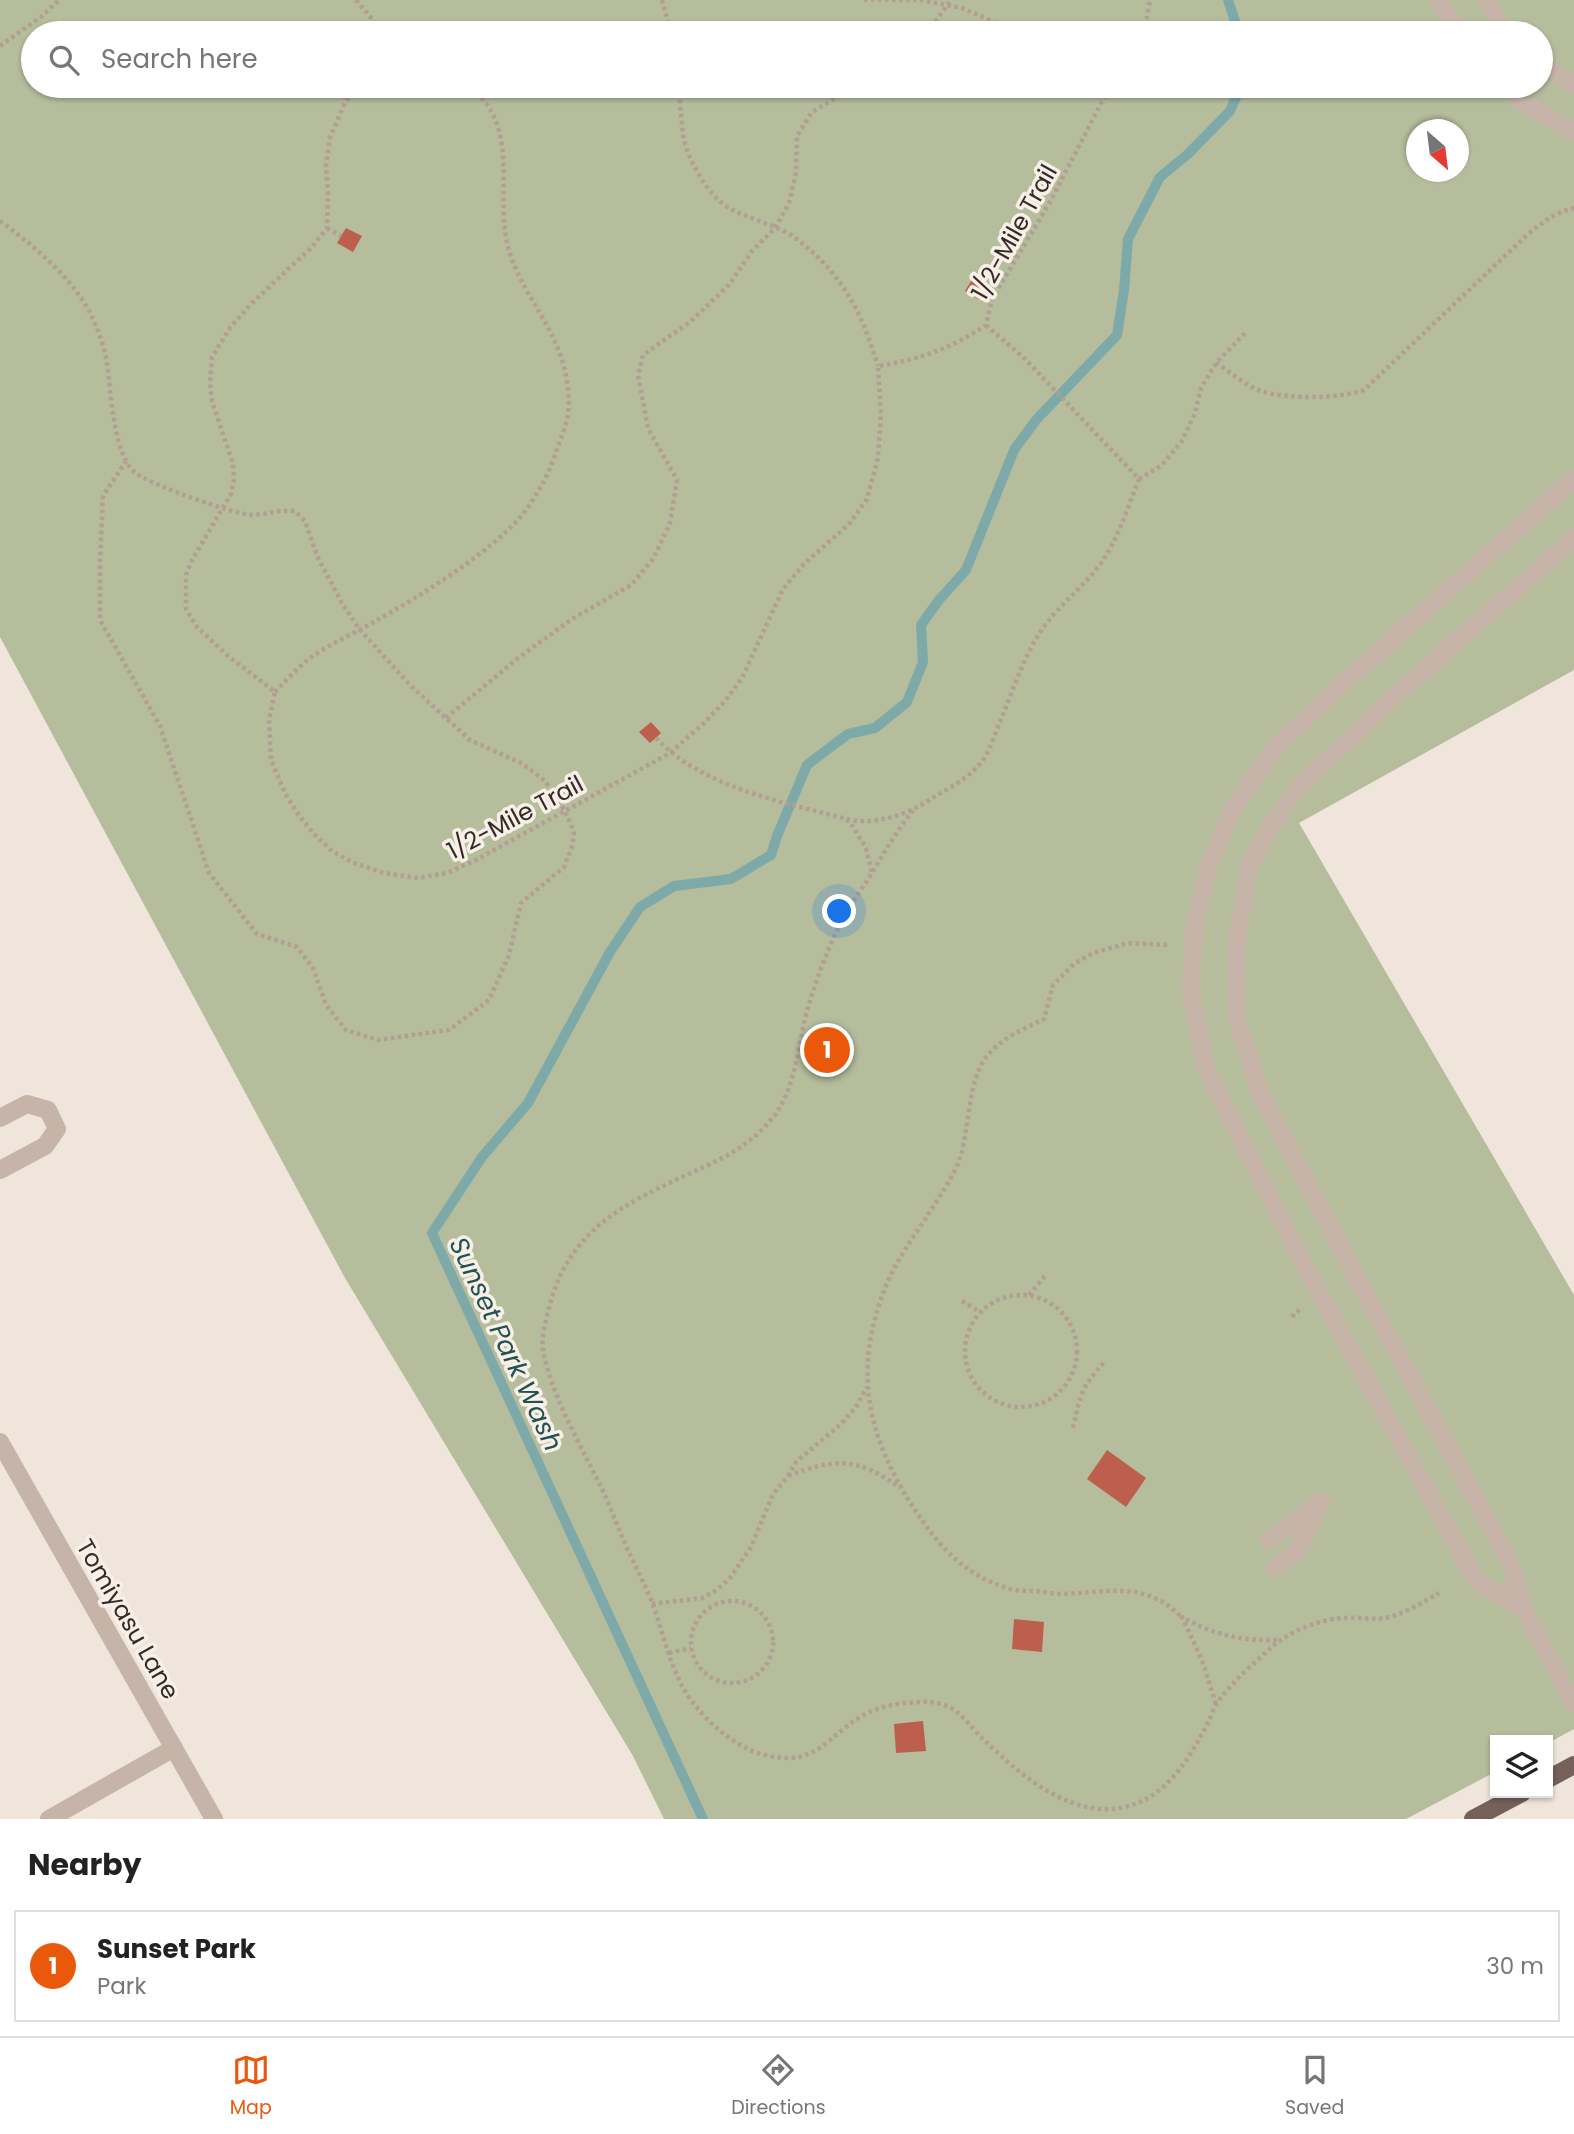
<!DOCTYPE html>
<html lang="en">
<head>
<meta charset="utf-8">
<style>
	body { margin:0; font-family:Poppins,sans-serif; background:#f2f2f2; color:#222 }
	.controls { position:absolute; right:21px; bottom:21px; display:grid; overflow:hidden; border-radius:0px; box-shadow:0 2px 5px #0004 }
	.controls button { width:63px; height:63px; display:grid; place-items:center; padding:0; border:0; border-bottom:2px solid #e0e0e0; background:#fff; color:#222; font:35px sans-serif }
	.compass { position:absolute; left:1406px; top:119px; width:63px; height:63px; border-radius:50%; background:#fff; box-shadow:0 2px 5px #0004; rotate:152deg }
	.you { position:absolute; left:840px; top:912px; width:24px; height:24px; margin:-18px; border:5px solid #fff; border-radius:50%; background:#1a73e8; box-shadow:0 0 0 10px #1a73e833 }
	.badge { display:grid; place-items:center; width:46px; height:46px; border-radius:50%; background:#ea580c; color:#fff; font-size:23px; font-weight:700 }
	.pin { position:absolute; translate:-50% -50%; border:4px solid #fff; box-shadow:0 2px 7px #0006 }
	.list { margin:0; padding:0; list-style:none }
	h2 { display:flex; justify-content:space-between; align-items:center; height:91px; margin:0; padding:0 28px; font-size:30px }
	h2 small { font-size:23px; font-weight:400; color:#767676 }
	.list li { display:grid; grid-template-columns:46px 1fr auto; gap:21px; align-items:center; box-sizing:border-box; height:112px; margin:0 14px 14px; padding:0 14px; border:2px solid #e0e0e0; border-radius:0px }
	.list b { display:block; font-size:26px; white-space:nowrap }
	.list p { margin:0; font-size:23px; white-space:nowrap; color:#767676 }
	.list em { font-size:23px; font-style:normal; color:#767676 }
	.icon { flex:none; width:38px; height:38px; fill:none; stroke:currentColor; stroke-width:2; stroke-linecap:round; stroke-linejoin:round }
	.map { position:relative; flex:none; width:1574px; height:1819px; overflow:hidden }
	.search { position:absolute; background:#fff; box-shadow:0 2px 5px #0004; left:21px; right:21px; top:21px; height:77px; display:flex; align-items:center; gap:18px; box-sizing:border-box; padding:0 24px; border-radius:38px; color:#767676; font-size:26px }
	.sheet { height:217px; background:#fff }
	nav { display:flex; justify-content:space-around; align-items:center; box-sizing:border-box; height:98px; border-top:2px solid #e0e0e0; background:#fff; font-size:19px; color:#767676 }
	nav a { display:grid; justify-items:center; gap:4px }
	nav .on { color:#ea580c }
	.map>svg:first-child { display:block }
	.green { fill:#b5bd9d; fill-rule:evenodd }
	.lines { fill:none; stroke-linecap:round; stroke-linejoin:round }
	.stream { stroke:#7daaa9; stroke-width:10 }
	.building { fill:#bc604d }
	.path { stroke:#b29e93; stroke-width:4.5; stroke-dasharray:3.5 3.5; stroke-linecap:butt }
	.minor { stroke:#c6b4a8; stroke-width:18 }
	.major { stroke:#75615a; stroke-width:18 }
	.labels { text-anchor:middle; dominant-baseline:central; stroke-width:7; stroke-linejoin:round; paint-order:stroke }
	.street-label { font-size:24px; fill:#342b28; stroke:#f8efe7 }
	.water-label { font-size:26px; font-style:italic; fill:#215252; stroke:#f8efe7 }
</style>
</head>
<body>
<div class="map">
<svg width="1574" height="1819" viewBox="0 0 1574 1819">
	<rect width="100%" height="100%" fill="#efe5db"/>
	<path class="green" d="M0 0H1574V670L1299 823 1574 1295V1729L1548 1743V1740H1495V1772L1406 1819H664L633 1756 345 1278 0 637ZM33 33H1541V86H33ZM1416 130H1458V172H1416Z"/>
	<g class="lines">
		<g class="stream">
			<path d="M1228 0 1239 33"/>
			<path d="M703 1819 432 1233 482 1157 528 1103 610 952 640 907 674 886 731 879 771 855 777 836 807 765 848 734 875 728 907 702 923 662 921 625 939 600 966 570 1014 450 1036 420 1117 335 1124 290 1128 239 1160 177 1188 154 1230 111 1241 86"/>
		</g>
	</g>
	<g class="building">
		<path d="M346 228 362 236 353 252 337 243Z"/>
		<path d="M973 278 986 286 978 299 965 291Z"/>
		<path d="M651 722 661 733 650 743 639 732Z"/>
		<path d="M1107 1450 1146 1478 1126 1507 1087 1479Z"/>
		<path d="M1014 1619 1044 1622 1042 1652 1012 1649Z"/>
		<path d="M923 1721 926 1751 896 1753 894 1724Z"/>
	</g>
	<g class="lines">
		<g class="path">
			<path d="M356 0 384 33"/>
			<path d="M662 0 671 33"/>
			<path d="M864 0H920L962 8 1005 27 1041 33"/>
			<path d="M927 33 951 0"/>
			<path d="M1144 33 1150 0"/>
			<path d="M0 46 41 17 59 0"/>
			<path d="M356 86 344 105 330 137 326 165 328 193 327 228 312 247 252 303 230 328 212 357 210 383 212 401 233 464 234 479 231 494 192 560 186 575V609L197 627 227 655 275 692 269 720 271 760 285 793 298 814 313 833 332 851 352 862 383 873 418 878 447 873 476 860 670 753 705 722 725 701 742 678 783 589 804 564 850 523 867 499 878 458 881 414 878 366C918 360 952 348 986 325L992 299 1050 202 1110 86"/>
			<path d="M679 86C680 102 681 118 683 134 686 158 709 198 731 209 753 221 780 225 799 241 845 277 861 312 878 366"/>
			<path d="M0 221C33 245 74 279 92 317 98 330 105 348 107 363 111 390 113 458 137 474 152 485 236 515 253 515 268 514 279 510 295 511L305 521 318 558 342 603 360 630 411 686 470 740 523 764 545 781 565 811 574 832 572 847 564 867 521 903 509 955 489 1000 449 1030 378 1040 346 1030 326 1005 313 968 297 947 257 934 209 873 160 726 100 620V560L103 496 126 461"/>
			<path d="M327 228 341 236"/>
			<path d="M982 293 992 299"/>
			<path d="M1216 363C1229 371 1250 389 1264 392 1291 399 1338 399 1364 390L1528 234C1543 222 1556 212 1574 208"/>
			<path d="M1139 479 1162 465 1182 441 1195 413 1201 388 1216 363 1246 332"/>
			<path d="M275 692C286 681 297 668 309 659 329 644 353 634 374 622 418 597 491 553 523 514 538 494 550 472 557 449 561 437 567 425 568 413 570 402 568 387 566 376 558 328 520 293 508 247 494 194 523 120 466 86"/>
			<path d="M446 718 518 658 572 619 631 585 653 559 670 523 677 480 648 428 638 375 643 355 690 322 729 285 752 251 775 228 789 203 796 173 797 136 812 112 856 86"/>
			<path d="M656 738C704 789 785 802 850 820 880 824 906 815 931 799 947 789 966 780 979 765 989 754 994 736 1000 722 1012 693 1022 661 1039 634 1056 607 1080 591 1099 566 1118 540 1127 509 1139 479L1025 359 986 325"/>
			<path d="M913 810C897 831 884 853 870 876 859 893 848 909 839 927 827 950 818 976 810 1001 797 1040 798 1091 769 1122 750 1145 722 1159 695 1171 626 1203 569 1228 549 1308 545 1323 540 1341 544 1356 554 1398 576 1437 595 1475 606 1495 614 1518 623 1539 632 1560 643 1580 652 1602 664 1635 671 1674 693 1703 713 1728 741 1752 774 1757 817 1764 829 1736 860 1717 874 1709 891 1704 907 1703 921 1702 933 1700 947 1706 961 1712 972 1728 983 1739 1018 1773 1068 1817 1120 1808 1166 1800 1189 1759 1209 1721 1210 1718 1215 1706 1217 1703 1232 1682 1254 1663 1273 1646 1290 1631 1322 1618 1346 1618 1359 1617 1372 1620 1385 1618 1404 1614 1423 1602 1439 1593"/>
			<path d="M846 820 850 822 866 848 872 873"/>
			<path d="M1167 945 1128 943 1093 953 1074 964 1053 985 1044 1019C1024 1029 1001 1038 987 1056 967 1082 970 1127 960 1158 954 1176 940 1196 929 1213 915 1235 899 1256 888 1281 852 1366 865 1434 915 1510 940 1548 966 1576 1010 1589 1019 1591 1028 1591 1037 1591 1045 1592 1054 1594 1063 1594 1097 1593 1129 1584 1161 1601 1169 1605 1175 1612 1182 1617"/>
			<path d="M1029 1295 1045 1276"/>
			<circle cx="1021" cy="1351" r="56"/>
			<path d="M962 1301 980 1312"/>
			<path d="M1292 1317 1300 1309"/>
			<path d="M1073 1428C1081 1393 1081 1388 1105 1361"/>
			<path d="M788 1476C837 1457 858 1458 901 1488"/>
			<circle cx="732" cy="1642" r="41"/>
			<path d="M652 1604 702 1598 717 1590 730 1578 751 1547 773 1494 788 1476 796 1462 841 1424 856 1407 867 1387"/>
			<path d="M669 1653 691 1648"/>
			<path d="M1216 1704 1202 1660 1182 1617C1215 1635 1240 1641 1278 1640"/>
		</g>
		<g class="minor">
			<path d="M1439 0 1443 9 1461 33"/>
			<path d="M1487 0 1494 15 1507 33"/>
			<path d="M1541 64 1574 84"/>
			<path d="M1506 86 1524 104 1574 131"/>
			<path d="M1574 538 1397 694 1298 788 1271 826 1249 867 1236 945 1237 1019 1260 1093 1356 1276 1510 1562 1523 1608 1574 1703"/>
			<path d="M0 1118 27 1104 48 1110 57 1129 45 1146 0 1170"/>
			<path d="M0 1442 214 1819"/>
			<path d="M1269 1540 1320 1503"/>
			<path d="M1274 1568 1298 1551 1322 1501"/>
			<path d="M1523 1608 1477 1582 1301 1259 1206 1068 1191 994 1194 928 1209 865 1233 809 1276 747 1339 687 1574 479"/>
			<path d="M49 1819 174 1748"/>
		</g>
		<g class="major">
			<path d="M1548 1779 1574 1765"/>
			<path d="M1473 1819 1522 1793"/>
		</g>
	</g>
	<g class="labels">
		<g class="street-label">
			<text transform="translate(1014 232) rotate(-61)">1/2-Mile Trail</text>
			<text transform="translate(515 817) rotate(-28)">1/2-Mile Trail</text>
			<text transform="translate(128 1619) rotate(60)">Tomiyasu Lane</text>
		</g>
		<g class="water-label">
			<text transform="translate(506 1344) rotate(65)">Sunset Park Wash</text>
		</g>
	</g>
</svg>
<div class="controls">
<button><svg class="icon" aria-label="layers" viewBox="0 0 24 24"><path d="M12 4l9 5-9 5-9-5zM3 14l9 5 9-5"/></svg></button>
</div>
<svg class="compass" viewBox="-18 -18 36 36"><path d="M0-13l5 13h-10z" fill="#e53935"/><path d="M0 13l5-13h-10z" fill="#767676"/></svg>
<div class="you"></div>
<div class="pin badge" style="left:827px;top:1050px">1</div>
<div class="search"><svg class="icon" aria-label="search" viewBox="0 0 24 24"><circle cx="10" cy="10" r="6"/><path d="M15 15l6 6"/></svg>Search here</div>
</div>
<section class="sheet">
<h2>Nearby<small></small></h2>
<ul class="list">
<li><span class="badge">1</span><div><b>Sunset Park</b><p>Park</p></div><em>30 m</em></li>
</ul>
</section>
<nav>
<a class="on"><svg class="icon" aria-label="map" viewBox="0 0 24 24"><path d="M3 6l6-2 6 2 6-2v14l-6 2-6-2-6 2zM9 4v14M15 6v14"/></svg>Map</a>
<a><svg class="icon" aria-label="directions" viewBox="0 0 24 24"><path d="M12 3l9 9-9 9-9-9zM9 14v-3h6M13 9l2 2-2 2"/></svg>Directions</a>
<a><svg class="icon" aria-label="saved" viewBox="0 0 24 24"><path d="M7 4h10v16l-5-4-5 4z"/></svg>Saved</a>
</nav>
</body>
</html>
